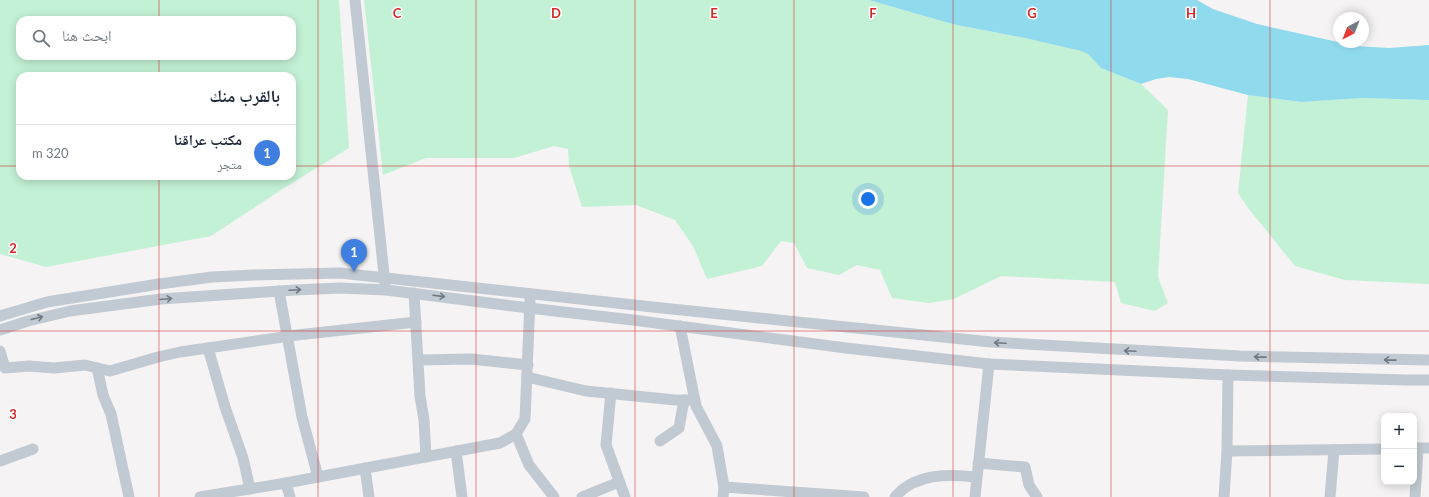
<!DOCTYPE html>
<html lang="ar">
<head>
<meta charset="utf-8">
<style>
	body { margin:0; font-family:Lato,"Noto Naskh Arabic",sans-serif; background:#f6f6f7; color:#1f2937; direction:rtl }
	.controls { position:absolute; right:12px; bottom:12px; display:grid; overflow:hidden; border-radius:8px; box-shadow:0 2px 10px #0003 }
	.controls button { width:36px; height:36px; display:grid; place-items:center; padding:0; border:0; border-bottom:1px solid #e0e1e3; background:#fff; color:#1f2937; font:20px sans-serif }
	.compass { position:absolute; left:1333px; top:12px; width:36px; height:36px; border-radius:50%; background:#fff; box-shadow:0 2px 10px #0003; rotate:222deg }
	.you { position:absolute; left:868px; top:199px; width:14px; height:14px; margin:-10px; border:3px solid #fff; border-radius:50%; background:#1a73e8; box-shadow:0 0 0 6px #1a73e833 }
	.badge { display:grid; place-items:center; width:26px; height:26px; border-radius:50%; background:#1a73e8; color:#fff; font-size:13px; font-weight:700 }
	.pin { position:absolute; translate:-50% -33px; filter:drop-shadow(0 1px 2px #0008) }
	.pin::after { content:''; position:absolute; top:21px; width:14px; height:12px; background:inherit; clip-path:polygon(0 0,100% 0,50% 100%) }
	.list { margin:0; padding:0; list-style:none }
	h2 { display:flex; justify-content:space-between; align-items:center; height:52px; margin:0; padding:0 16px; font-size:17px }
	h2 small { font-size:13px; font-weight:400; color:#747a83 }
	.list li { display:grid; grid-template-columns:26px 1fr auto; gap:12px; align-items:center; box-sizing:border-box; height:56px; padding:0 16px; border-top:1px solid #e0e1e3 }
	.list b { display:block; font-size:15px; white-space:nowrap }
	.list p { margin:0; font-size:13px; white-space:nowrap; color:#747a83 }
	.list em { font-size:13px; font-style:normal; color:#747a83 }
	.icon { flex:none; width:22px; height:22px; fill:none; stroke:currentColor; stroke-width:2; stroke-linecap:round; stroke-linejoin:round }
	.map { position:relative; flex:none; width:1429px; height:497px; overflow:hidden; direction:ltr }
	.search { position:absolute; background:#fff; box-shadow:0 2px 10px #0003; left:16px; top:16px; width:280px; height:44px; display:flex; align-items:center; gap:10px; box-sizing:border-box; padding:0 14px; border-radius:12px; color:#747a83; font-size:15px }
	.panel { position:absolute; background:#fff; box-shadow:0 2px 10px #0003; left:16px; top:72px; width:280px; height:108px; border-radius:12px; direction:rtl }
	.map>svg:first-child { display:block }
	.green { fill:#c3f1d5; fill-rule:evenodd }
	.water { fill:#90daee }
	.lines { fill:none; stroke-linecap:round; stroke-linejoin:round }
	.minor { stroke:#c1cad2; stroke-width:11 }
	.oneway { stroke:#6e7983 }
	.grid { fill:none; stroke:#d62828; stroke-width:1; stroke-opacity:0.55 }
	.grid-label { font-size:13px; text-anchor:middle; font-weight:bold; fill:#d62828; stroke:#fff; stroke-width:3; stroke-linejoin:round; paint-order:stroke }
</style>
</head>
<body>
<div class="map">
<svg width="1429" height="497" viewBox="0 0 1429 497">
	<rect width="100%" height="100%" fill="#f5f3f3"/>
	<g class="green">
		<path d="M0 0H339L349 148 281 190 211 236 46 267 0 254ZM20 20H292V56H20ZM20 76H292V176H20Z"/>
		<path d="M364 0H869L952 24 1025 38 1081 51 1088 54 1101 68 1141 84 1168 110 1158 277 1168 303 1155 311 1121 303 1115 282 1001 276 954 299 929 303 892 298 880 270 857 265 839 275 807 268 794 243 781 241 762 266 707 279 693 246 675 220 636 205 582 207 569 166 568 149 554 146 514 158H426L383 175Z"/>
		<path d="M1248 95 1301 102 1362 98 1429 100V284L1345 280 1295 266 1248 208 1238 193Z"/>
	</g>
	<path class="water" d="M869 0H1197L1213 9 1257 24 1356 46 1389 48 1429 45V100L1362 98 1301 102 1248 95 1188 79 1169 77 1156 79 1141 84 1101 68 1088 54 1081 51 1025 38 952 24Z"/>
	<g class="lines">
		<g class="minor">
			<path d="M355 0 385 284"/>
			<path d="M279 291 302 417 318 477"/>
			<path d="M414 293 420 396 424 420 426 457"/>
			<path d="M0 316 47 302 159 284 212 277 254 275 340 273 662 308 991 342 1240 356 1429 360"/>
			<path d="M680 326 696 406 717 446 724 487 723 497"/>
			<path d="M0 330 28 321 70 311 161 299 295 290 340 288 386 290 529 308 633 320 846 348 989 364 1228 375 1407 380H1429"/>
			<path d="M208 348 225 407 243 458 250 489"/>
			<path d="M0 351 5 368 29 366 54 368 85 365 110 371 158 357 180 352 297 335 416 322"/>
			<path d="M419 360 471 359 528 365"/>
			<path d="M97 368 103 395 111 414 129 497"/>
			<path d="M527 377 586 391 675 400H695"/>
			<path d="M611 393 606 445 625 497"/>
			<path d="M516 434 529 465 554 497"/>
			<path d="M660 441 679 428 684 400"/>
			<path d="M1414 448H1429"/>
			<path d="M456 451 462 497"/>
			<path d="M1227 451 1384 449"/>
			<path d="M0 461 33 449"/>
			<path d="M978 463 1025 467 1029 485 1037 497"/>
			<path d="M365 468 369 497"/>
			<path d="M286 483 290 497"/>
			<path d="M724 487 864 497"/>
			<path d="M200 497 286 483 500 443 516 434 525 419 530 300"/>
			<path d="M582 497 619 482"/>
			<path d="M895 497C915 473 949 474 976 477"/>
			<path d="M975 497 989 364"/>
			<path d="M1224 497 1227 451 1228 375"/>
			<path d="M1330 497 1334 450"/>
			<path d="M1415 497 1418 448"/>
		</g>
	</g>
	<defs><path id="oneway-shaft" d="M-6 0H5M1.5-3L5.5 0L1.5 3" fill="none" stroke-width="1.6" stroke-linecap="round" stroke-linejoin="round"/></defs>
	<g class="oneway">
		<use href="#oneway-shaft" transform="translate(295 290) rotate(-3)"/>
		<use href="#oneway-shaft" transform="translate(439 296) rotate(7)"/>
		<use href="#oneway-shaft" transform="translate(166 299) rotate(-5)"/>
		<use href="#oneway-shaft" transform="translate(37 318) rotate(-14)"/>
		<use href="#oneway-shaft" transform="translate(1000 343) rotate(-177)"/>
		<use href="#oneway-shaft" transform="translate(1130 351) rotate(-177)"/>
		<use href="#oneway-shaft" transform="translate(1260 357) rotate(-179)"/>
		<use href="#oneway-shaft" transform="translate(1390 360) rotate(-179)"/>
	</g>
	<path class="grid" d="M159 0V20M318 0V497M476 0V497M635 0V497M794 0V497M953 0V497M1111 0V497M1270 0V497M159 56V76M0 166H20M292 166H1429M159 176V497M0 331H1429"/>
	<g class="grid-label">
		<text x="397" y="18">C</text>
		<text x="556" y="18">D</text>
		<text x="714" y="18">E</text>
		<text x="873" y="18">F</text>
		<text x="1032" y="18">G</text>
		<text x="1191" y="18">H</text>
		<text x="13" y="253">2</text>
		<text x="13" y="419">3</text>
	</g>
</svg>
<div class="controls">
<button>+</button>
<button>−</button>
</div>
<svg class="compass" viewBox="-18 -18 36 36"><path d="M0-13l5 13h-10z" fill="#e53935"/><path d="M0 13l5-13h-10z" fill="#747a83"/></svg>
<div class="you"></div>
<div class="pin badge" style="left:354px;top:272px;background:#3f7fe0">1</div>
<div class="search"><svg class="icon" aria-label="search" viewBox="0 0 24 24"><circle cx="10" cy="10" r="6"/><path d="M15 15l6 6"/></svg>ابحث هنا</div>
<section class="panel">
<h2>بالقرب منك<small></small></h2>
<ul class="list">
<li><span class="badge" style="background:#3f7fe0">1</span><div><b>مكتب عراقنا</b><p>متجر</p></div><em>320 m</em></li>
</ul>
</section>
</div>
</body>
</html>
